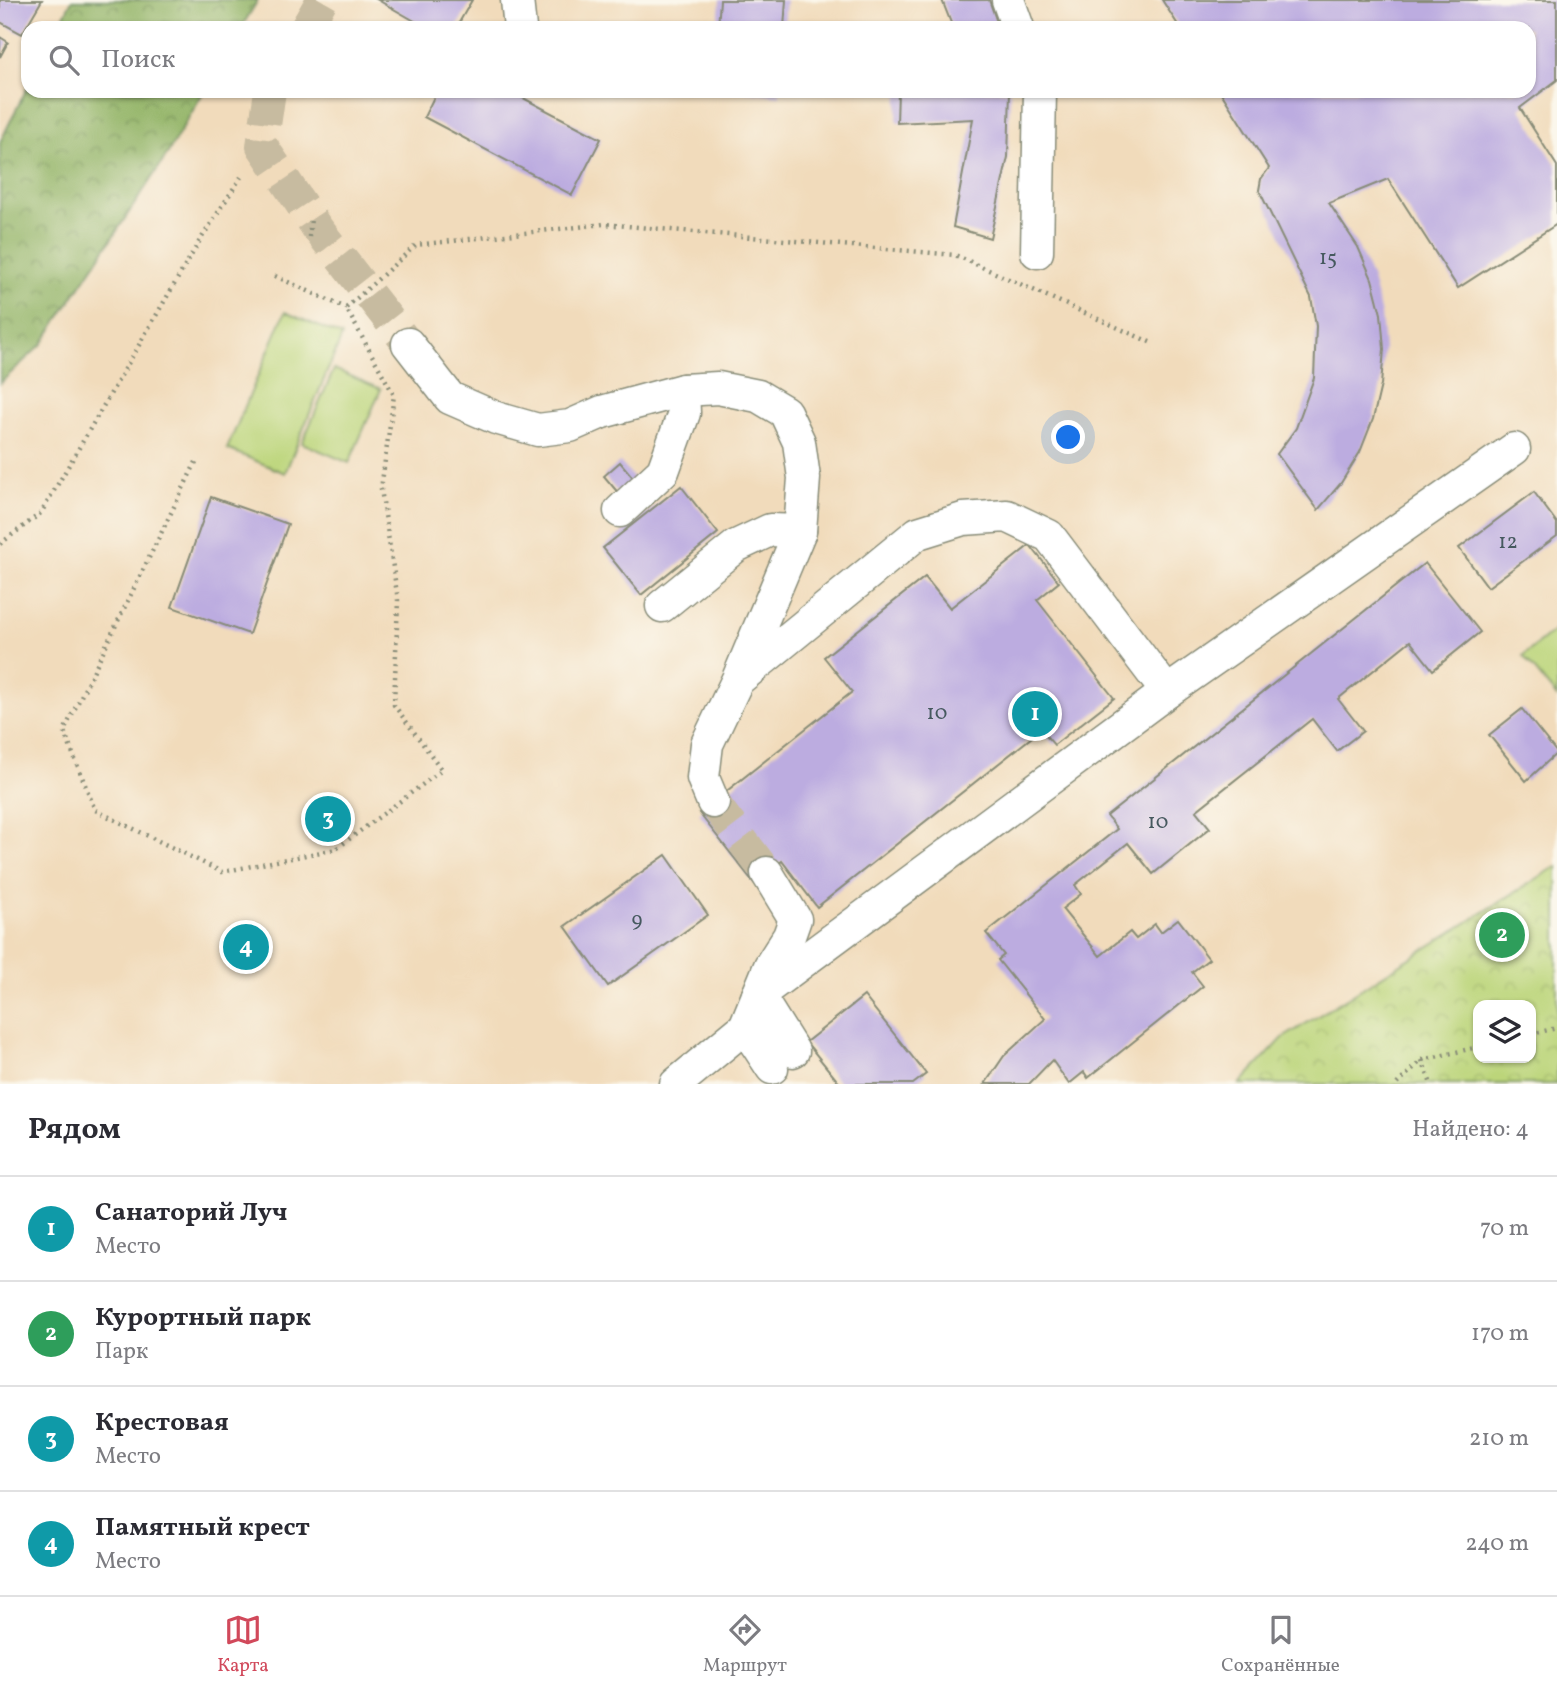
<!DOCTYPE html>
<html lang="ru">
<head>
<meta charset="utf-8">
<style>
	body { margin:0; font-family:Vollkorn,serif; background:#f2f2f3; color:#2b2b33 }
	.controls { position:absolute; right:21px; bottom:21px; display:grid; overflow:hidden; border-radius:14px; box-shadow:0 2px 5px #0004 }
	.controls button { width:63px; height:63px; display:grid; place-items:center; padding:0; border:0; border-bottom:2px solid #e1e1e2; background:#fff; color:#2b2b33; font:35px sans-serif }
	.you { position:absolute; left:1069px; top:438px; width:24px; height:24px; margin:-18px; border:5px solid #fff; border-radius:50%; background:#1a73e8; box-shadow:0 0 0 10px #1a73e833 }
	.badge { display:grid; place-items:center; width:46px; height:46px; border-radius:50%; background:#d1495b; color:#fff; font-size:23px; font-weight:700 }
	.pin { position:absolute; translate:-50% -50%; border:4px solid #fff; box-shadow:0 2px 7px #0006 }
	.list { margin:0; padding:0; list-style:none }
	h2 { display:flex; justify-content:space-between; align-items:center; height:91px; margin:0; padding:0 28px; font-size:30px }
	h2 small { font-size:23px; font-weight:400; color:#7c7c81 }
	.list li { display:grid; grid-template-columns:46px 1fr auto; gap:21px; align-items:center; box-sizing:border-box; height:105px; padding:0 28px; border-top:2px solid #e1e1e2 }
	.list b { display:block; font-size:26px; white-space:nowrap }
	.list p { margin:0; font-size:23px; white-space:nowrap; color:#7c7c81 }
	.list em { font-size:23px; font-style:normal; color:#7c7c81 }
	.icon { flex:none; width:38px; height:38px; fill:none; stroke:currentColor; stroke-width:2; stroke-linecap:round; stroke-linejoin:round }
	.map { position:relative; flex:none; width:1557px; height:1084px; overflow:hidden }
	.search { position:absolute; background:#fff; box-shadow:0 2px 5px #0004; left:21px; right:21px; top:21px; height:77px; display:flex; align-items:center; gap:18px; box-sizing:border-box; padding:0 24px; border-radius:21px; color:#7c7c81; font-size:26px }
	.sheet { height:511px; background:#fff }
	nav { display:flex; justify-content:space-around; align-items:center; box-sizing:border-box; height:98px; border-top:2px solid #e1e1e2; background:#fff; font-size:19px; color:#7c7c81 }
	nav a { display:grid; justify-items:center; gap:4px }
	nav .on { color:#d1495b }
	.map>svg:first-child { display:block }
	.forest { fill:url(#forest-crowns); stroke:#5a7a4f; stroke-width:2 }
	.park { fill:url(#park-crowns); stroke:#6e8957; stroke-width:2; fill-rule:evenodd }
	.pitch { fill:#bcd57a; stroke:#6e8957; stroke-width:2 }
	.building { fill:#bcace0 }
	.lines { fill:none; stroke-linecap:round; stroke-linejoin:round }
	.minor-tunnel { stroke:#c7bba0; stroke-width:32; stroke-dasharray:32 16; stroke-linecap:butt }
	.minor-casing { stroke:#888c78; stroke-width:35 }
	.path { stroke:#888c78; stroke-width:4.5; stroke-dasharray:2 5; stroke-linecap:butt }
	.minor { stroke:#fff; stroke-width:32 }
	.labels { text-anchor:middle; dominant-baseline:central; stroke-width:7; stroke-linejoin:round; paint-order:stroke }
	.number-label { font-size:21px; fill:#46595f }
</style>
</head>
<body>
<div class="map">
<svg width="1557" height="1084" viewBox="0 0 1557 1084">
	<defs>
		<pattern id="forest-crowns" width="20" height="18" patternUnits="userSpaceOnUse" patternTransform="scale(1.75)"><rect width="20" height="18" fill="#95b66a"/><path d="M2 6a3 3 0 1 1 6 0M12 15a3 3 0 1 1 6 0" fill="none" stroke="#799558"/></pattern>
		<pattern id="park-crowns" width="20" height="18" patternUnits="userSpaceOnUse" patternTransform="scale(1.75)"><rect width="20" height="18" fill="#bcd57a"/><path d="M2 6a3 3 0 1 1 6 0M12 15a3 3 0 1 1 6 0" fill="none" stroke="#a1b86a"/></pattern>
	</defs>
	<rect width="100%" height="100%" fill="#fbf7ec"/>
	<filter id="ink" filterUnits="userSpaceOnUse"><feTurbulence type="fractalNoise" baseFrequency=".0143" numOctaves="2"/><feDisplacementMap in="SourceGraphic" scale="14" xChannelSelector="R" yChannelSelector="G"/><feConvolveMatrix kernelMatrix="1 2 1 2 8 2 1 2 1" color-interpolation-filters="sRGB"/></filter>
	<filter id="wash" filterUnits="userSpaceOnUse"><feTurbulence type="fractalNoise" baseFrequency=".00686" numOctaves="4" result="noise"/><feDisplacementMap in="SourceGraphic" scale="28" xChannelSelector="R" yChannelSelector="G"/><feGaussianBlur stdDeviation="1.57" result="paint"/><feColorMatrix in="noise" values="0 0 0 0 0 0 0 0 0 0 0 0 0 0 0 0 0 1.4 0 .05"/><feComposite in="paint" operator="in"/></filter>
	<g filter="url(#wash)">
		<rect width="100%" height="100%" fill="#f1dbbb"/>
		<g class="forest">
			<path d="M72 0H258L241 28H58Z"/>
			<path d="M28 86V91H204L165 158 42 344 0 383V142Z"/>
		</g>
		<path class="park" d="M1557 866V1084H1240L1283 1038ZM1478 1005H1531V1058H1478Z"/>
		<g class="pitch">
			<path d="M285 312 342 336 285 473 227 449Z"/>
			<path d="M334 369 381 389 349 463 302 443Z"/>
			<path d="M1557 628V697L1523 656Z"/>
		</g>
		<g id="blocks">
			<g class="building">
				<path d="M0 0H42L22 34 0 22Z"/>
				<path d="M378 0H472L456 28H427Z"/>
				<path d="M720 0H786L784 28H718Z"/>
				<path d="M942 0H989L999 28H953Z"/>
				<path d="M1162 0H1557V80L1520 108 1557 166V224L1458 288 1388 179 1329 203 1358 247 1372 279 1381 314 1384 349 1381 385 1373 419 1360 452 1341 483 1318 510 1277 454 1296 428 1314 378 1316 326 1311 297 1259 190 1261 179 1269 168 1220 91H1529V28H1180Z"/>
				<path d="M0 37 8 42 0 57Z"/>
				<path d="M437 91H510L601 139 572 195 424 117Z"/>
				<path d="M742 91H780V96Z"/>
				<path d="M898 91H1010L1008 157 990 238 953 227 973 119 897 123Z"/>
				<path d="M620 462 636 481 620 495 604 476Z"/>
				<path d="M681 486 718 533 641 595 603 548Z"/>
				<path d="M1534 492 1557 523V536L1488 587 1459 548Z"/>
				<path d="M211 497 288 524 249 634 172 607Z"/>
				<path d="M1030 545 1059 582 1037 600 1114 698 1054 745 1041 730 817 907 782 861 754 883 699 813 852 692 824 657 925 577 950 608Z"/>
				<path d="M1425 563 1480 632 1433 670 1410 641 1338 699 1363 731 1337 751 1312 719 1196 811 1210 828 1153 874 1128 843 1075 885 1081 894 1062 909 1100 956 1130 932 1136 939 1155 924 1161 932 1178 919 1209 959 1192 972 1203 986 1088 1078 1084 1072 1069 1084 1052 1060 1029 1084H985L1004 1056 1045 1019 998 960 1004 955 986 933 1117 829 1107 816Z"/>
				<path d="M1522 709 1557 753 1526 781 1489 735Z"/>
				<path d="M666 855 708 915 608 986 565 926Z"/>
				<path d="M864 996 926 1074 913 1084H840L806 1042Z"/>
			</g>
		</g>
	</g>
	<g filter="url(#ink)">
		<use href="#blocks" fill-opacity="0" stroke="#888c78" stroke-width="2"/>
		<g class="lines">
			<g class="minor-tunnel">
				<path d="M306 28 322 0"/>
				<path d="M270 91 262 146 317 228 408 344"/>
				<path d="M713 802 767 873"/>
			</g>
			<defs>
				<g id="minor">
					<path d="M517 0 520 28"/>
					<path d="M1008 0 1018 28"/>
					<path d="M1037 252 1040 91"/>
					<path d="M408 344 450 398 496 418 538 430 570 426 602 412 683 390 718 388 758 396 785 412 799 442 804 478 800 531 738 679 707 744 703 778 713 802"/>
					<path d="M620 511 663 471 684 413 683 390"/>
					<path d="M662 606 736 546 770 530 800 531"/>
					<path d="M739 679 918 533 963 519 1007 516 1049 536 1167 692"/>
					<path d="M745 1027 772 1068"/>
					<path d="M793 1051 758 995 1167 692 1514 449"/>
					<path d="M676 1084 745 1027 770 966 789 936 795 919 767 873"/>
				</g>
			</defs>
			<use href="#minor" class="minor-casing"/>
			<g class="path">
				<path d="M309 237 311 219"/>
				<path d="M275 276 346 308"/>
				<path d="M196 462 64 731 95 810 222 872 336 849 442 770 394 705 398 600 381 489 394 395 346 308 416 245 604 224 955 255 1152 343"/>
				<path d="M0 544 41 513 199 242 241 177"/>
				<path d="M1531 1034 1557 1028"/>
				<path d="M1422 1060 1431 1084"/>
				<path d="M1397 1084 1422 1060 1478 1047"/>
			</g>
			<use href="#minor" class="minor"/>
		</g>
	</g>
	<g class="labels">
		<g class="number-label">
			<text x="1328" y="258">15</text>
			<text x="1508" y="542">12</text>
			<text x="937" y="713">10</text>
			<text x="1158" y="822">10</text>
			<text x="637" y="920">9</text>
		</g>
	</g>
</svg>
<div class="controls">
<button><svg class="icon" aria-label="layers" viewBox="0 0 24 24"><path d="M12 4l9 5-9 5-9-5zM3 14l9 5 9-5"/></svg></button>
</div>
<div class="you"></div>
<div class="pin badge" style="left:1035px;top:714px;background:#0f9aa8">1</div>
<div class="pin badge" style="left:1502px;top:935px;background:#2e9e5b">2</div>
<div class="pin badge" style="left:328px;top:819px;background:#0f9aa8">3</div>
<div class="pin badge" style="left:246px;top:947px;background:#0f9aa8">4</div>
<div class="search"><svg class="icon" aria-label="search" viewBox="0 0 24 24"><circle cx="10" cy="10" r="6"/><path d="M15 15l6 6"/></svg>Поиск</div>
</div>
<section class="sheet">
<h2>Рядом<small>Найдено: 4</small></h2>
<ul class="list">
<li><span class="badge" style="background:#0f9aa8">1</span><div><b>Cанаторий Луч</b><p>Место</p></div><em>70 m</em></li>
<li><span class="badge" style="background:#2e9e5b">2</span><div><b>Курортный парк</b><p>Парк</p></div><em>170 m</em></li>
<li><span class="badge" style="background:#0f9aa8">3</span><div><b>Крестовая</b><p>Место</p></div><em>210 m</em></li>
<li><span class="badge" style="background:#0f9aa8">4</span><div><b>Памятный крест</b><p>Место</p></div><em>240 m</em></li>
</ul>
</section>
<nav>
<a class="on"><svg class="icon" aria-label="map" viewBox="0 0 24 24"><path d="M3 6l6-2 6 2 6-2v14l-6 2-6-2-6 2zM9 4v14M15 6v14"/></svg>Карта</a>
<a><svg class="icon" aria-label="directions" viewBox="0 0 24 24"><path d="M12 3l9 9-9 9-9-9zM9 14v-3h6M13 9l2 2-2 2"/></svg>Маршрут</a>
<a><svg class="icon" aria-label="saved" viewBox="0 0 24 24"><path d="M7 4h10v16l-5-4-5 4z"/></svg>Сохранённые</a>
</nav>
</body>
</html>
